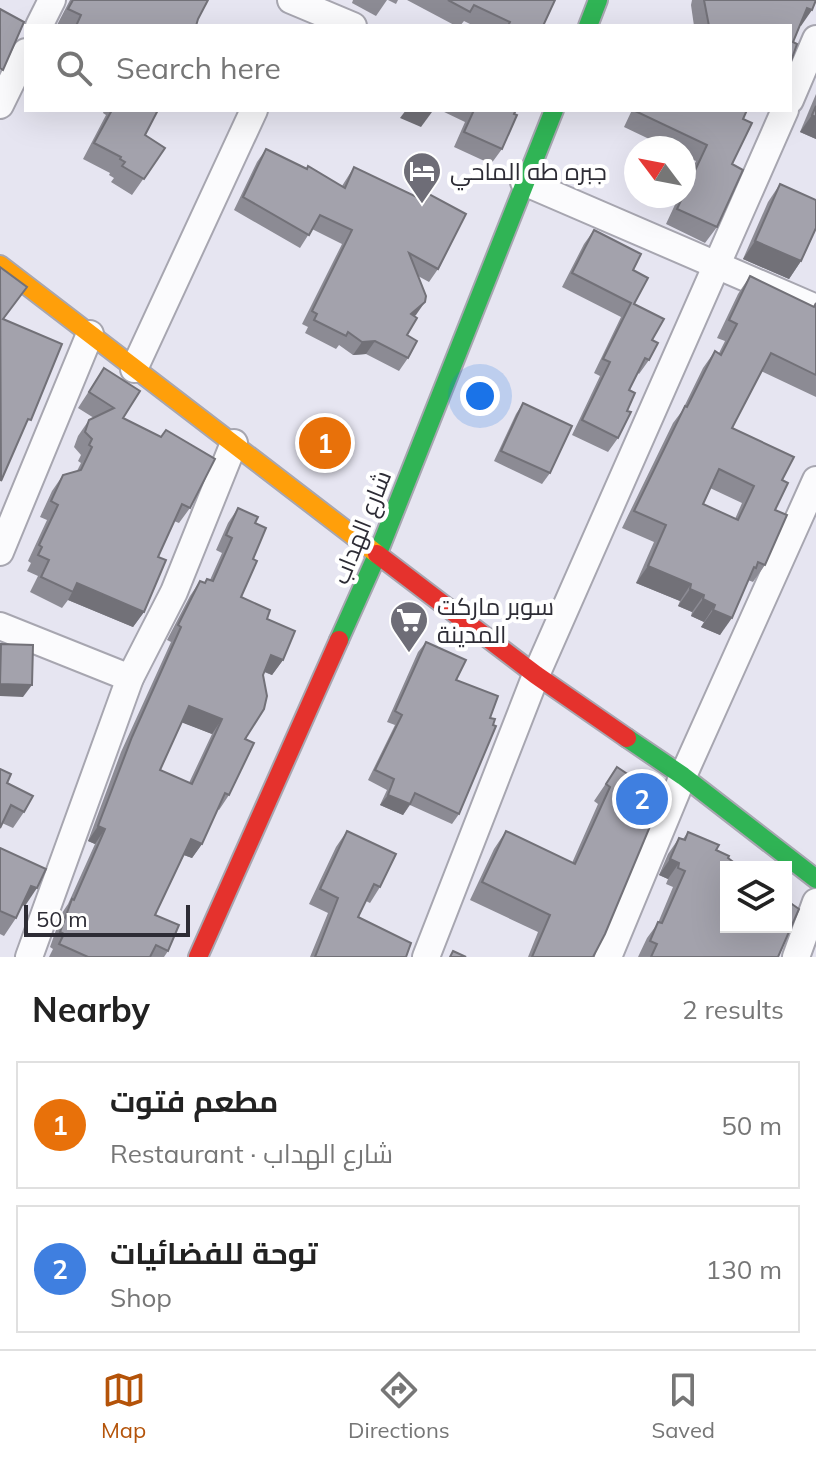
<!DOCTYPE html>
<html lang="en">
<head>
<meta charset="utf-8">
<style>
	body { margin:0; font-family:Mulish,Cairo,sans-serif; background:#f2f2f2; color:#222 }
	.controls { position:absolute; right:24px; bottom:24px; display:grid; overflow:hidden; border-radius:0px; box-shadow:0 8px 32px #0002 }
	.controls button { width:72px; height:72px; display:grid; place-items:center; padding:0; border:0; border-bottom:2px solid #e0e0e0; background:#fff; color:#222; font:40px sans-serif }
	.compass { position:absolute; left:624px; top:136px; width:72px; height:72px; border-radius:50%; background:#fff; box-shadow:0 8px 32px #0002; rotate:302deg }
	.scale { position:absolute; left:24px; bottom:20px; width:166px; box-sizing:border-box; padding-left:8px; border:4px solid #2d2c35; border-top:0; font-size:22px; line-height:28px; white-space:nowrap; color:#2d2c35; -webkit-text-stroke:6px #fff; paint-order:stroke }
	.you { position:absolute; left:480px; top:396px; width:28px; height:28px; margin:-20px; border:6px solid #fff; border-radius:50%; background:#1a73e8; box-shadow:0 0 0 12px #1a73e833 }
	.badge { display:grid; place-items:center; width:52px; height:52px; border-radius:50%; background:#b45309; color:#fff; font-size:26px; font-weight:700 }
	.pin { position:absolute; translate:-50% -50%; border:4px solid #fff; box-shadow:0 2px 8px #0006 }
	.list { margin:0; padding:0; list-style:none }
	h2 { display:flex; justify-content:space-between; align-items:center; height:104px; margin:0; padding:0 32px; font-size:34px }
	h2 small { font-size:26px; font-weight:400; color:#767676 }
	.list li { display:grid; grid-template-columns:52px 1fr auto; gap:24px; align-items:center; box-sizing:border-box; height:128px; margin:0 16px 16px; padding:0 16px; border:2px solid #e0e0e0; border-radius:0px }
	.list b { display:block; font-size:30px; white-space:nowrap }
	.list p { margin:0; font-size:26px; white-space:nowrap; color:#767676 }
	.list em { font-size:26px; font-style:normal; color:#767676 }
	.icon { flex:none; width:44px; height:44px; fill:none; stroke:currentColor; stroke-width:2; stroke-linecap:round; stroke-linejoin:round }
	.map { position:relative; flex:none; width:816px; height:957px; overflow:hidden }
	.search { position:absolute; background:#fff; box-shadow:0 8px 32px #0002; left:24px; right:24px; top:24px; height:88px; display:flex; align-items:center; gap:20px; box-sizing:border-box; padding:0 28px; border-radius:0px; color:#767676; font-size:30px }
	.sheet { height:392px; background:#fff }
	nav { display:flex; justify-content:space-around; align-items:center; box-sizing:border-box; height:112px; border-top:2px solid #e0e0e0; background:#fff; font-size:22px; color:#767676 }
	nav a { display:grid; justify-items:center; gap:4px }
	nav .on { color:#b45309 }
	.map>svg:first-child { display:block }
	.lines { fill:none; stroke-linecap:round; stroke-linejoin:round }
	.street-casing { stroke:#a7a6b0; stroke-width:30 }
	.fast-casing { stroke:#a7a6b0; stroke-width:22 }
	.slow-casing { stroke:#a7a6b0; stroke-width:22 }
	.jam-casing { stroke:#a7a6b0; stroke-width:22 }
	.street { stroke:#fbfbfd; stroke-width:26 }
	.fast { stroke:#30b455; stroke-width:18 }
	.slow { stroke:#ff9f0a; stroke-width:18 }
	.jam { stroke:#e5322d; stroke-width:18 }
	.wall { fill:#8c8b94; fill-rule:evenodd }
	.shaded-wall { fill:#727178 }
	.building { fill:#a3a2ac; stroke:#727178; stroke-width:2; fill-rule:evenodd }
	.labels { text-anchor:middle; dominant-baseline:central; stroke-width:8; stroke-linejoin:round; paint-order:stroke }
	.poi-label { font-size:24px; fill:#2d2c35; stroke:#fff; text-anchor:start }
	.street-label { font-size:24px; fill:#2d2c35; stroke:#fff }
</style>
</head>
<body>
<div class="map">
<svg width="816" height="957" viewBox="0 0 816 957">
	<rect width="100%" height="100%" fill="#e6e5f1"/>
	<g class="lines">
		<defs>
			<g id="street">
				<path d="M291 0 353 26"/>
				<path d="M39 26 52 0"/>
				<path d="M790 100 816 39"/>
				<path d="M0 105 26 52"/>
				<path d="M524 182 816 308"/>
				<path d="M134 369 254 110"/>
				<path d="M0 552 90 334"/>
				<path d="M0 626 130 678"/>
				<path d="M29 957 130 678 174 592 234 443"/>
				<path d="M426 957 536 675 785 110"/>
				<path d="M608 957 683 776 816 480"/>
				<path d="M796 957 816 902"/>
			</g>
			<g id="fast">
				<path d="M588 26 598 0"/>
				<path d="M339 640 378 553 554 110"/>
				<path d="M627 738 683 776 816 879"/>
			</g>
			<path id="slow" d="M0 265 377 554"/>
			<g id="jam">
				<path d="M377 554 536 675 627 738"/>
				<path d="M198 957 339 640"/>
			</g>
		</defs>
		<use href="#street" class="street-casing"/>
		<use href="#fast" class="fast-casing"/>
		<use href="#slow" class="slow-casing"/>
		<use href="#jam" class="jam-casing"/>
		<use href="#street" class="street"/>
		<use href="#fast" class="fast"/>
		<use href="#slow" class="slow"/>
		<use href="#jam" class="jam"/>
	</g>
	<g class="wall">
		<path d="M70 0H208L198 19 196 26 57 25Z"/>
		<path d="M353 0H387L376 16 352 3Z"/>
		<path d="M388 0H398L396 4Z"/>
		<path d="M407 0H555L543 26H474L464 21 460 26H456Z"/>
		<path d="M692 0H816L812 10 800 25 793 42 790 64V26H694L691 5Z"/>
		<path d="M816 94V139L800 132Z"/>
		<path d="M104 110H158L145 135 165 148 132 195 111 182 114 178 109 175 110 173 83 159 106 115 103 113Z"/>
		<path d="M440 110H516L502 149 491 164 454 147 465 122Z"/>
		<path d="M632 110H747L743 119 717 227 705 243 666 224 679 196H684V186L696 161 684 156V148H668L624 127Z"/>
		<path d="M266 149 342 186 354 167 424 201 429 194 438 269 429 282 418 276 414 316 407 335 408 358 399 371 366 354 353 355 339 345 336 349 305 333 308 327 302 324 342 244 312 229 300 248 234 210 257 162Z"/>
		<path d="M780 184 801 261 789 279 743 259 768 202Z"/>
		<path d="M594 230 633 270 634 304 652 340 649 360 639 374 638 373 629 390 627 411 618 438 608 452 572 435 600 376 594 373 621 317 562 287 584 244Z"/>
		<path d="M750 276 813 307 816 303V397L761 371 732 428 782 480 775 510 765 565 753 582 748 580 720 635 701 627 704 622 691 616 692 612 678 606 680 601 636 583 654 542 622 528 673 423 682 411 703 368 715 351 719 353 725 341 717 338 738 294ZM710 488 742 503 735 519 703 504Z"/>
		<path d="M104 368 123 418 190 508 179 523 174 521 158 557 144 612 133 627 68 600 62 608 30 592 38 576 27 571 31 563 28 561 47 520 40 517 52 491 63 475 77 471 81 463 78 461 81 455 74 447 78 436 89 420 94 418 78 408Z"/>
		<path d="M523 403 550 473 542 484 494 461 516 414Z"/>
		<path d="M238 508 255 523 253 559 241 597 267 619 283 660 272 675 264 672 229 795 219 810 217 809 202 844 192 858 184 855 155 915 168 951 164 957H49L53 949 50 947 62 913 68 904 95 844 88 841 121 752 171 642 167 640 190 596 200 581 205 583 207 579 210 580 222 553 216 550 228 523ZM182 722 212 734 189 783 160 770Z"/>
		<path d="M426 642 456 680 490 718 459 814 452 824 410 805 403 815 380 805 387 790 368 780 395 725 387 722 418 652Z"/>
		<path d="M617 767 628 814 593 957H528L538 932 470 900 494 849 506 831 572 863 598 804 594 801Z"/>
		<path d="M7 783 24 812 13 828 2 823Z"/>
		<path d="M347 831 380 887 370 903 366 901 358 917 406 957H310L328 913 309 904 336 847Z"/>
		<path d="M688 832 728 858 778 957H638L647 938 658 923 673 887 666 884 668 879 659 875 668 854 679 838 683 839Z"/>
		<path d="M0 848 25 906 22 905 16 918 4 936 0 934Z"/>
	</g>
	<g class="shaded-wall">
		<path d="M807 8 812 10 801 26 796 24Z"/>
		<path d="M406 110H427L432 112 421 127 400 118Z"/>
		<path d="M812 115 816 117V139L800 132Z"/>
		<path d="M755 241 801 261 789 279 743 259Z"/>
		<path d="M425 302 416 315 402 327 411 314Z"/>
		<path d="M375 341 366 354 353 355 362 342Z"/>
		<path d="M648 566 691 584 680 601 636 583Z"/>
		<path d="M77 583 144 612 133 627 68 600Z"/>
		<path d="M690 589 704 595 692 612 678 606Z"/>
		<path d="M703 599 715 605 704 622 691 616Z"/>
		<path d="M713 610 732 618 720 635 701 627Z"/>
		<path d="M271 655 283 660 272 675 261 670Z"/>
		<path d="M0 684 32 685 23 697 0 696Z"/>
		<path d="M189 706 222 719 212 734 178 721Z"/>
		<path d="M388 795 410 804 403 815 380 805Z"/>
		<path d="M98 826 105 829 95 844 88 841Z"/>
		<path d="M191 839 202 844 192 858 181 854Z"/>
		<path d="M670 859 679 863 668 879 659 875Z"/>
		<path d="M31 886 37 888 25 906 19 903Z"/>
	</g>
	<g class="building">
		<path d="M73 0H208L198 19 196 26H76L81 15 68 9Z"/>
		<path d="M448 0H555L543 26H508L510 22 474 5 470 12Z"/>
		<path d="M704 0H816L812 10 807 8 793 42 797 44 790 64V26H709Z"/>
		<path d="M0 9 24 22 3 70 0 68Z"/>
		<path d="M816 106V117L812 115Z"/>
		<path d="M112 110H158L145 135 165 148 144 179 122 166 125 162 120 159 121 157 94 143Z"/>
		<path d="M474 110H516L514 114 517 115 502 149 464 132Z"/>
		<path d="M636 110H747L743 119 752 123 732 164 743 170 717 227 677 209 707 145 635 111Z"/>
		<path d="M266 149 307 169 308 166 345 188 354 167 425 201 429 194 466 214 438 269 409 253 426 296 425 302 411 314 417 318 407 335 417 341 408 358 375 341 362 342 348 332 346 336 314 320 317 314 312 311 352 230 320 215 309 235 243 197Z"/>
		<path d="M780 184 816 200V228L801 261 755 241Z"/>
		<path d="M594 230 641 254 633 270 648 278 634 304 664 319 652 340 658 343 649 360 645 358 629 390 635 393 627 411 631 412 618 438 582 420 610 362 603 359 631 303 572 273Z"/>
		<path d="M0 267 27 287 3 319 62 344 31 420 28 419 1 481Z"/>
		<path d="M750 276 814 307 816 303V375L771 353 732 428 794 457 782 480 788 483 775 510 787 515 765 565 758 562 756 568 754 567 732 618 713 610 715 605 703 599 704 595 690 589 691 584 648 566 666 525 634 511 685 406 687 407 715 351 721 355 737 324 729 320ZM719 469 754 486 738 520 703 504Z"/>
		<path d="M104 368 140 391 123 418 161 437 166 430 215 459 190 508 182 504 158 557 166 560 144 612 77 583 73 592 41 577 49 560 38 555 42 547 39 545 58 505 51 501 63 475 81 470 92 447 89 445 92 439 85 432 89 420 114 408 89 392Z"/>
		<path d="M523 403 572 426 550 473 501 451Z"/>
		<path d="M238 508 258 517 255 523 266 528 253 559 257 561 241 597 270 610 267 619 295 631 283 660 271 655 263 675 267 696 264 709 245 739 254 743 229 795 225 793 202 844 191 839 155 915 179 925 168 951 156 945 150 957H88L59 944 64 934 60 932 72 899 74 900 105 829 98 826 132 737 181 627 178 625 200 581 205 583 207 579 213 581 232 538 226 535ZM189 706 222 719 192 784 160 770Z"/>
		<path d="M426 642 466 660 456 680 498 696 490 718 495 719 493 725 496 726 459 814 415 793 410 804 388 795 394 779 375 770 402 715 395 711Z"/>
		<path d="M1 644 33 645 32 685 0 684Z"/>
		<path d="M617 767 647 787 628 814 651 824 605 934 593 957H532L550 915 482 882 506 831 575 864 610 787 606 784Z"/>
		<path d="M0 769 11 774 7 783 33 796 24 812 11 805 0 828Z"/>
		<path d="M347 831 396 854 380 887 374 884 358 917 411 943 406 957H315L338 898 320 889Z"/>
		<path d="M688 832 719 845 716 850 729 856 728 858 740 867H726V927H786V900L799 909 778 957H651L657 944 650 941 658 922 662 923 685 871 678 868 679 863 670 859 679 838 685 840Z"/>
		<path d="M0 848 46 869 37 888 31 886 16 918 0 911Z"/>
		<path d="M453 951 466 957H450Z"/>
	</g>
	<defs>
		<symbol id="hotel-pin" viewBox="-11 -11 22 30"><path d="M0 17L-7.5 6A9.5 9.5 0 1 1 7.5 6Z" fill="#6e6d77" stroke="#fff"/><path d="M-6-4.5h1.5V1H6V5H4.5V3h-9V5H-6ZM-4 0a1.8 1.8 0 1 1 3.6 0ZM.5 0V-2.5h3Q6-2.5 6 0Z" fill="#fff"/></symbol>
		<symbol id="supermarket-pin" viewBox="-11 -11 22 30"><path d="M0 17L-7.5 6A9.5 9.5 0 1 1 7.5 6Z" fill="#6e6d77" stroke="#fff"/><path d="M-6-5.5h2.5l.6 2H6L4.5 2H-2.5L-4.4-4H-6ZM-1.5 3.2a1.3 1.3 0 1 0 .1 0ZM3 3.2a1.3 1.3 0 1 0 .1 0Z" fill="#fff"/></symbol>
	</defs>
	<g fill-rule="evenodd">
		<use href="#hotel-pin" x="400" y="149" width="44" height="60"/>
		<use href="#supermarket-pin" x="387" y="598" width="44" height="60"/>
	</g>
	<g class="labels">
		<g class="poi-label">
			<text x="450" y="171">جبره طه الماحي</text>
			<text x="437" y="606">سوبر ماركت<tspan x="437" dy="28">المدينة</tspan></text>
		</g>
		<g class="street-label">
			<text transform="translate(361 527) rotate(-68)">شارع الهداب</text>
		</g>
	</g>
</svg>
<div class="controls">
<button><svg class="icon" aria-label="layers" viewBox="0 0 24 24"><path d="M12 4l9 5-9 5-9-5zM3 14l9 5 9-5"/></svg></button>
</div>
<svg class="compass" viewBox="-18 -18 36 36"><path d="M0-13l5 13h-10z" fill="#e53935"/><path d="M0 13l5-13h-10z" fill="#767676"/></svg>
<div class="scale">50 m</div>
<div class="you"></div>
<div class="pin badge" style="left:325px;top:443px;background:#e8710a">1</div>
<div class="pin badge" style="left:642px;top:799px;background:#3f7fe0">2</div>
<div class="search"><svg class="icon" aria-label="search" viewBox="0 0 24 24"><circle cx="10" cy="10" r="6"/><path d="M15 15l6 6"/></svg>Search here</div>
</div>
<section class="sheet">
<h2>Nearby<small>2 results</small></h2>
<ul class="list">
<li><span class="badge" style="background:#e8710a">1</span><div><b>مطعم فتوت</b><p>Restaurant · شارع الهداب</p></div><em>50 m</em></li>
<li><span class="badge" style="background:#3f7fe0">2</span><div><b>توحة للفضائيات</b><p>Shop</p></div><em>130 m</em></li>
</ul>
</section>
<nav>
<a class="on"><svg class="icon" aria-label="map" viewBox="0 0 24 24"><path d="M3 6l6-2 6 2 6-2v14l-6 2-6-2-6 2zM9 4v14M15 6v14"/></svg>Map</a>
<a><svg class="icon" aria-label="directions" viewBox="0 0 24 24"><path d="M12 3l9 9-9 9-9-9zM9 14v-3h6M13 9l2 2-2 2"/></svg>Directions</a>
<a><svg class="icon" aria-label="saved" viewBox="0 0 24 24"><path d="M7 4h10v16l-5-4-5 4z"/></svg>Saved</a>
</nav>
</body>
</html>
